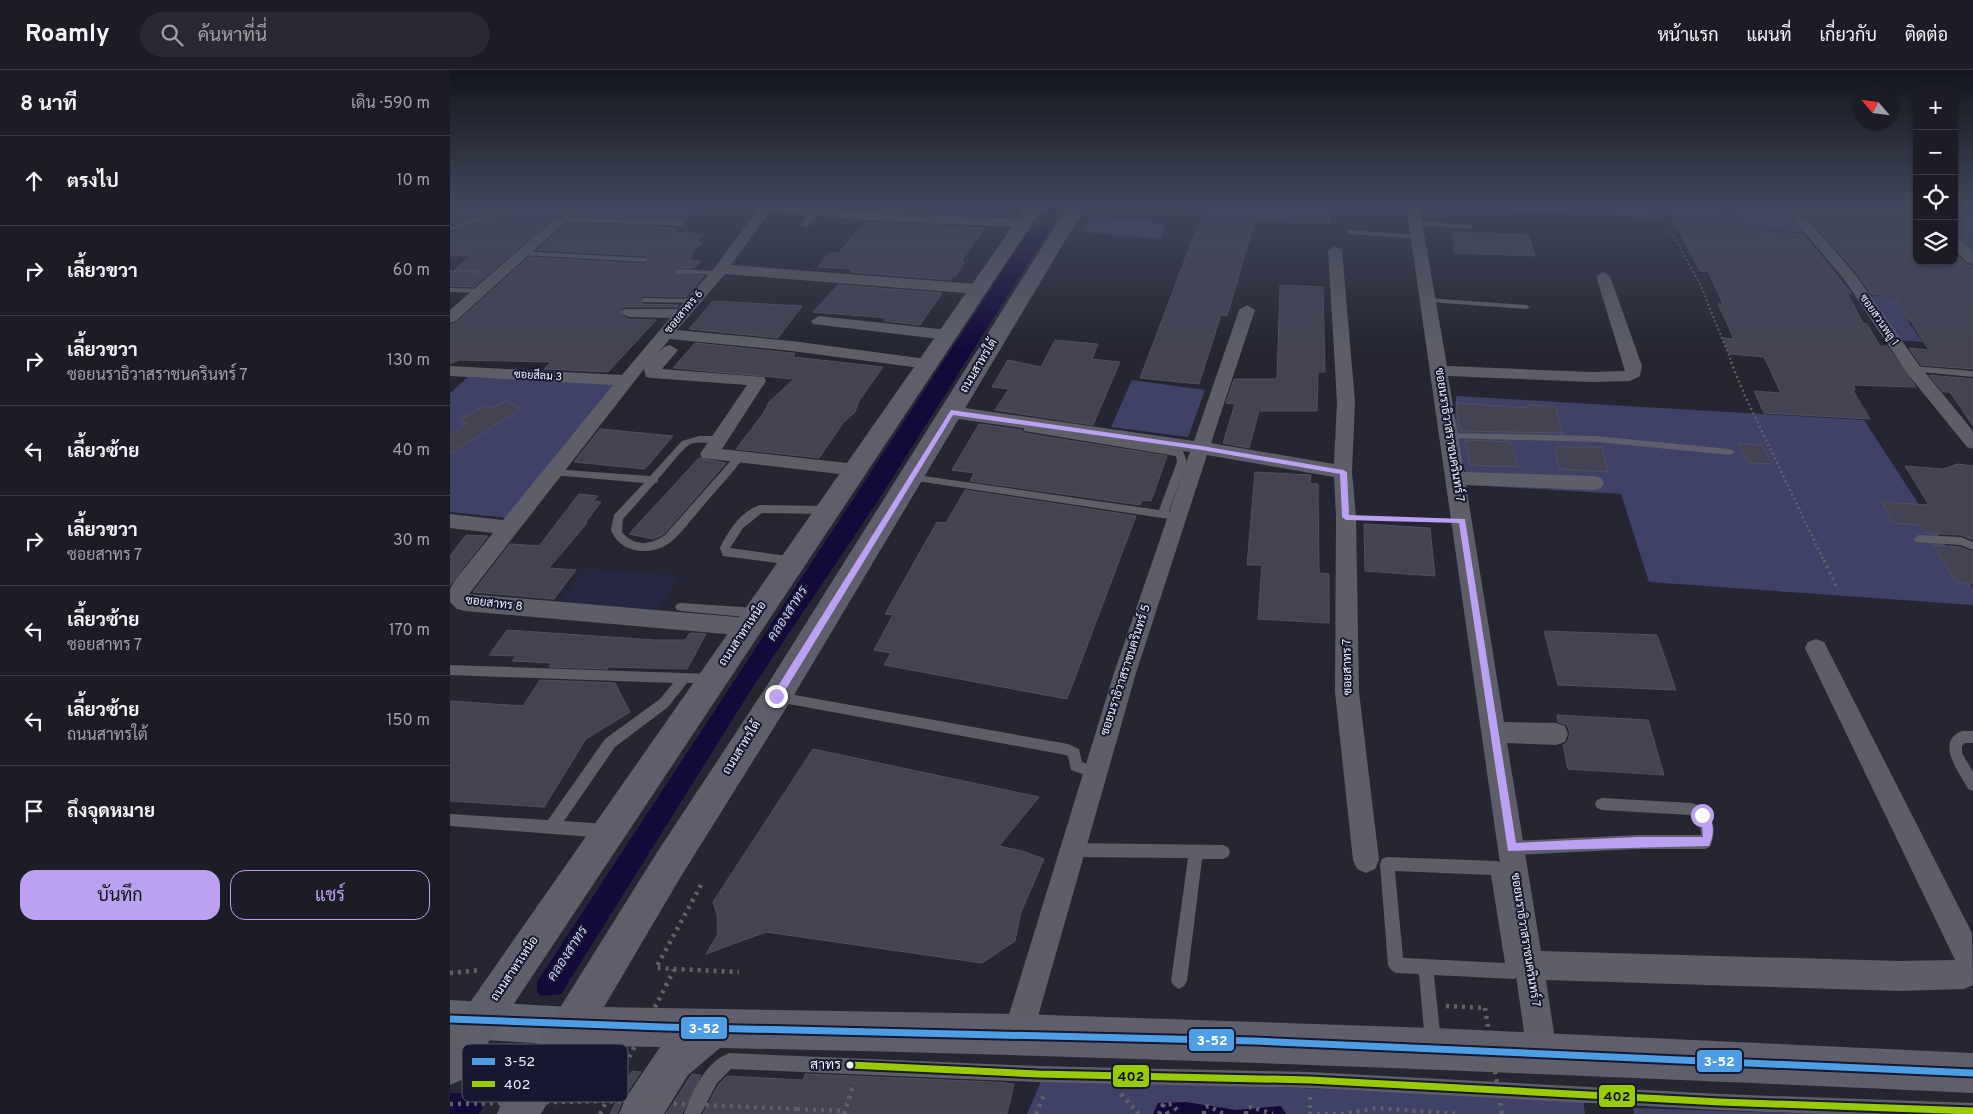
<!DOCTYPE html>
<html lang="th">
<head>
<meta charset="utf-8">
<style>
	body { margin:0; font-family:Overpass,Sarabun,sans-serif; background:#292932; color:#f1f3f6 }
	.controls { position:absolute; right:15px; top:15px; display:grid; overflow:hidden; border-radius:10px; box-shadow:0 1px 4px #0004 }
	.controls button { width:45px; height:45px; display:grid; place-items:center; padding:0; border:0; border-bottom:1px solid #3a3a43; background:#1c1c26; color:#f1f3f6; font:25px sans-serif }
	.compass { position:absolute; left:1403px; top:15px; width:45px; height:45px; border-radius:50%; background:#1c1c26; box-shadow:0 1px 4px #0004; rotate:298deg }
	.stop { position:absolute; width:15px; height:15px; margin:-11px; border:4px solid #bca0f2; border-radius:50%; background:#fff }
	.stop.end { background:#bca0f2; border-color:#fff; box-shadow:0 1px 5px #0008 }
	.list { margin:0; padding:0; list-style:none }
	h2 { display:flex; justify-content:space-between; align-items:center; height:65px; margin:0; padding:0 20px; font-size:21px }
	h2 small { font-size:16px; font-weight:400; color:#a0a1a7 }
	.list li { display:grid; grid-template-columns:32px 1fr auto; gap:15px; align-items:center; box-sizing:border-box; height:90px; padding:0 20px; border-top:1px solid #3a3a43 }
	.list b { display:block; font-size:19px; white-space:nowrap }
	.list p { margin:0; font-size:16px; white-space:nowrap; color:#a0a1a7 }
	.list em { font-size:16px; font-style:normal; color:#a0a1a7 }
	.actions { display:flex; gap:10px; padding:15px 20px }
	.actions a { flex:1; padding:11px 0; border:1px solid #bca0f2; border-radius:15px; text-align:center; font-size:18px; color:#bca0f2 }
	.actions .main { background:#bca0f2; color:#111 }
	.icon { flex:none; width:28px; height:28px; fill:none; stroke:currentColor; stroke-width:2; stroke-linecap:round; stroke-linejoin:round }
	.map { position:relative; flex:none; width:1523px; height:1044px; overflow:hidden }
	header { display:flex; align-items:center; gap:30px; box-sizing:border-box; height:70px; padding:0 25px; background:#1c1c26; border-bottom:1px solid #3a3a43 }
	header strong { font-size:24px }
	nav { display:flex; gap:28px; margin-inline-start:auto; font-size:18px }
	.search { width:350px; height:45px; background:#292932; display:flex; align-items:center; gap:12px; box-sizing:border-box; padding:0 18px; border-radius:28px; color:#a0a1a7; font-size:19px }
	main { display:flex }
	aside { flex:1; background:#1c1c26 }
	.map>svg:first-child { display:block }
	.built { fill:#272742 }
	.green { fill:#404166 }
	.water { fill:#130a3a }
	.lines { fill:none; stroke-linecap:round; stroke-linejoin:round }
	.canal { fill:#130a3a; fill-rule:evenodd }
	.building { fill:#434353; stroke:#50515c }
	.path-far3 { stroke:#60616a; stroke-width:2; stroke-dasharray:2 2.5; stroke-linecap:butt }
	.path-far2 { stroke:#60616a; stroke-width:2.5; stroke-dasharray:2 3; stroke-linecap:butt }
	.path-far1 { stroke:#60616a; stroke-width:3; stroke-dasharray:2.5 4; stroke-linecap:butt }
	.path { stroke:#60616a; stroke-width:4.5; stroke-dasharray:3 5; stroke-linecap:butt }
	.service { fill:#5d5e68; fill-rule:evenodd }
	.minor { fill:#5d5e68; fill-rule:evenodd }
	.secondary { fill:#60626d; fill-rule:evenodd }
	.primary { fill:#5f5f6c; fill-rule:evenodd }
	.path-bridge { stroke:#60616a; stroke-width:4.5; stroke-dasharray:3 5; stroke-linecap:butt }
	.bus-1-casing { stroke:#17172d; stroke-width:11 }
	.bus-2-casing { stroke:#17172d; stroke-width:11 }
	.bus-1 { stroke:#4d9ee5; stroke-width:7 }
	.bus-2 { stroke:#9c0; stroke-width:7 }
	.route { fill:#bca0f2 }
	.bus-dot { fill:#f0f1fe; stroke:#17172d; stroke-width:2 }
	.labels { text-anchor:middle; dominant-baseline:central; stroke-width:4; stroke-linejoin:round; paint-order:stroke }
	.far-street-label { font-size:11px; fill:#f0f1fe; stroke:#17172d }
	.street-label { font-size:12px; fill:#f0f1fe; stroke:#17172d }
	.water-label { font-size:14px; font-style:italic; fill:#c6c9fe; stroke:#17172d }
	.near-bus-label { font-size:14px; fill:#f0f1fe; stroke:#17172d; text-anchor:end }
	.key { fill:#17172d; stroke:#58586c; stroke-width:1 }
	.key-label { font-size:14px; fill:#f0f1fe }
	.line-badge { stroke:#17172d; stroke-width:2 }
	.badge-label { font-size:14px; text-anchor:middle; font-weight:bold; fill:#fff }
	.pale-badge-label { font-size:14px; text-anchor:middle; font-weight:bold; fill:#111 }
</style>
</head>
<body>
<header>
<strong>Roamly</strong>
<div class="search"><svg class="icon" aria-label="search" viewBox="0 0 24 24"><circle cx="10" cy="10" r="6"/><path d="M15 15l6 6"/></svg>ค้นหาที่นี่</div>
<nav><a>หน้าแรก</a><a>แผนที่</a><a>เกี่ยวกับ</a><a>ติดต่อ</a></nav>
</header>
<main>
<aside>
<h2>8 นาที<small>เดิน · 590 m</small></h2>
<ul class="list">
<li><svg class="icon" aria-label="ahead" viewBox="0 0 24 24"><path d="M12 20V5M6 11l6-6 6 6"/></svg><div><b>ตรงไป</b></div><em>10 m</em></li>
<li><svg class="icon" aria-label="right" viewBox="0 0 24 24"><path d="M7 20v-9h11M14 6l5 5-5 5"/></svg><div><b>เลี้ยวขวา</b></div><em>60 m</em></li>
<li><svg class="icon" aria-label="right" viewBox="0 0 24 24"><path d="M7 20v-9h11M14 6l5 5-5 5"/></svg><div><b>เลี้ยวขวา</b><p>ซอยนราธิวาสราชนครินทร์ 7</p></div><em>130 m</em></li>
<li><svg class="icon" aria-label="left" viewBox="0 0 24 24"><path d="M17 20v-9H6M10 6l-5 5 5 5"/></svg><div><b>เลี้ยวซ้าย</b></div><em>40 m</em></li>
<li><svg class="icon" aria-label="right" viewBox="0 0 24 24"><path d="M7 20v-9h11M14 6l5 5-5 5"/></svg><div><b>เลี้ยวขวา</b><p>ซอยสาทร 7</p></div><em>30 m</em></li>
<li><svg class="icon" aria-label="left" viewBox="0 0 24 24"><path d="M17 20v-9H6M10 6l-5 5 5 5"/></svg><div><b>เลี้ยวซ้าย</b><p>ซอยสาทร 7</p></div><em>170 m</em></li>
<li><svg class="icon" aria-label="left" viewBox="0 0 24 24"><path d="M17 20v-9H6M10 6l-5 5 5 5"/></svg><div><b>เลี้ยวซ้าย</b><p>ถนนสาทรใต้</p></div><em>150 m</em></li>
<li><svg class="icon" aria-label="arrive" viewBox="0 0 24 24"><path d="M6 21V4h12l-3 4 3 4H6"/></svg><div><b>ถึงจุดหมาย</b></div></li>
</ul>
<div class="actions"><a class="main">บันทึก</a><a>แชร์</a></div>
</aside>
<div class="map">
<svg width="1523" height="1044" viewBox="0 0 1523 1044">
	<rect width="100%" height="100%" fill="#252632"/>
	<g class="built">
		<path d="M684 134H882L884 157 816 152 817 145 797 146Z"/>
		<path d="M135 498 230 506 206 543 107 535Z"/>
	</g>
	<g class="green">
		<path d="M1056 134H1202L1208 148 1057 141Z"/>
		<path d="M1275 134H1334L1356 162 1297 160Z"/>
		<path d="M1504 144 1523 145V186L1504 168Z"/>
		<path d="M640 146 716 153 710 169 633 162Z"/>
		<path d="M1417 225 1448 227 1463 251H1458L1473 272 1448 270Z"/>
		<path d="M18 307 170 312 59 448 0 442V323Z"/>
		<path d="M682 310 755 320 738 367 661 357Z"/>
		<path d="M1006 326 1414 350 1523 518V535L1199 512 1171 424 1019 415 1005 366Z"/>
		<path d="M593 1007 1133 1030 1135 1044H577Z"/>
		<path d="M1183 1038 1371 1044H1184Z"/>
	</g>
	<g class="water">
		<path d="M596 134H612L602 147 586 148Z"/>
		<path d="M603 154 431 426 299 623 111 924 91 926 87 922V912L580 159H589Z"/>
		<path d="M736 1032 786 1040 831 1036 836 1044H703L708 1033Z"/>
	</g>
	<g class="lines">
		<path class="canal" d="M0 1023H17L28 1027 32 1038 29 1044H0Z"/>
	</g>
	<g class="building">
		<path d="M0 134H22L31 145 0 155Z"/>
		<path d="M32 134H69L41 142Z"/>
		<path d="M86 134H119L24 217 0 216V204L21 186H0V163Z"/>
		<path d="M137 134H199L249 135 234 151 125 146Z"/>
		<path d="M756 134H878L880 154 805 150 777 246 771 245 749 314 690 308Z"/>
		<path d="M1220 134H1265L1272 143 1282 144 1296 161 1353 164 1401 223H1397L1413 253 1417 254 1430 276H1437L1466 317 1403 315 1405 320 1402 319 1420 349 1314 343 1304 321 1331 323 1314 287 1280 284 1273 268 1284 269 1268 234H1273L1258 201H1250L1217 139H1222Z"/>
		<path d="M1346 134H1467V142L1349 137Z"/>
		<path d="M1356 145 1467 150V191L1504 192V183L1517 194 1523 196V299L1471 295 1459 278 1479 280 1445 226 1421 224 1406 202Z"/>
		<path d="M416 152 445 154 534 158 511 192H514L506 206H503L500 210 400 202 403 199 368 197 379 183H388Z"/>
		<path d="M117 153 228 158 224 162 253 164 246 172H252L240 185H243L239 190 251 191 244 198H224L223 203 254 206 236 227 192 226 190 228 192 234 229 235 227 237H174L170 241 173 246 178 249 206 250 158 302 94 299 101 292 9 290 0 294V255L7 252 79 187 195 194 201 191 195 186 87 180Z"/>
		<path d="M1002 162 1079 165 1085 186 1005 183Z"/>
		<path d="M388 215 492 223 470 255 434 251 437 248 363 242Z"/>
		<path d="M830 215 873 217 875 302H868L867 341H809L799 378 773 373 785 334 776 333 784 309H827Z"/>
		<path d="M263 231 352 236 328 268 239 259Z"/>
		<path d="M605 270 648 274 642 289 670 292 643 355 545 340 559 319 542 317 558 290 591 297Z"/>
		<path d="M245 273 342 283H345L343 287 433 297 409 331 405 342 393 353 369 388 286 379 313 344 319 332 344 309 223 298Z"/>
		<path d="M1479 305 1523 309V356L1500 322H1493Z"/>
		<path d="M55 331 72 338 0 384V365L17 354 9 351 35 335 42 338Z"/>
		<path d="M1006 333 1078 338 1077 335 1106 337 1112 363 1013 361V359H1009Z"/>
		<path d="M529 354 572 360 574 363 717 386 701 431 692 430 690 435 520 411 524 403 502 400Z"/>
		<path d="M150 359 223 366 195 399 124 392Z"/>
		<path d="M1015 370 1061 372 1068 397 1020 395Z"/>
		<path d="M1289 374 1312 375 1322 394 1299 393Z"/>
		<path d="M1105 377H1152L1158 402 1109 399Z"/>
		<path d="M249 388 276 393 214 464 203 469 179 464Z"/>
		<path d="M1508 394 1523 396V470L1511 465 1476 463 1470 455 1443 453 1432 432 1479 435 1455 396 1493 399Z"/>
		<path d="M805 402 861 405 860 413 868 414 869 503 879 504V553L808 549 812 495H797Z"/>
		<path d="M515 420 686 446 617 629 434 595 441 583 424 580 443 545 435 544 487 452 496 453Z"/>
		<path d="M129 424 148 426 143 431 151 432 135 453H137L99 498 126 500 104 529 23 522 60 474 89 476Z"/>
		<path d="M914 454 980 458 985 506 915 501Z"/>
		<path d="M16 465 38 466 0 515V486Z"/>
		<path d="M1483 475 1510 477 1523 482V514L1506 512Z"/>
		<path d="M57 560 205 570H235L240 563 256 564 237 599 157 597 158 599 99 597 101 593 62 591 66 586 39 585Z"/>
		<path d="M1094 561 1207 565 1226 620 1108 615Z"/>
		<path d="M90 610 165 613 180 642 136 669 94 737 0 731V631L73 636Z"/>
		<path d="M1107 645 1198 650 1214 705 1118 699 1113 675 1117 673 1120 663 1117 655 1108 652Z"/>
		<path d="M363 679 589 727 549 776 572 781 594 789 571 842 565 871 532 893 316 862 256 884 268 864 267 844 263 832Z"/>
		<path d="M182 1001 191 1002 173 1028 167 1044H160Z"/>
		<path d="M242 1004 251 1005 232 1044H216Z"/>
		<path d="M355 1004 544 1012 564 1014 557 1044H253L269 1014 277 1006 353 1010Z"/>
	</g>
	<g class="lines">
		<g class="path-far3">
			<path d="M1206 134 1250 214 1282 293"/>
			<path d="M0 201 29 202"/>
		</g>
		<g class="path-far2">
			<path d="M1281 292 1295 326 1374 491"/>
			<path d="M915 448 994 450"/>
		</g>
		<path class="path-far1" d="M1374 490 1388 520"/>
		<g class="path">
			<path d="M251 815 206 898 289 902"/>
			<path d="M0 903 31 900"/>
			<path d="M996 936 1035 938"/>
			<path d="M671 1024 689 1044"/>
			<path d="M860 1027V1044"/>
			<path d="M347 1039 395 1041"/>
			<path d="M394 1044 404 1013"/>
			<path d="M586 1044 595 1022"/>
			<path d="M709 1044 713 1035"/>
			<path d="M718 1044 713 1035 722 1034 730 1044"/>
			<path d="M754 1044V1038L758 1036 774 1044"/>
			<path d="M796 1044V1039L801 1037 823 1044"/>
			<path d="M859 1044H894L926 1038 1008 1044"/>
		</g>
		<g class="service">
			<path d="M24 134H30L40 144 74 134H84L0 161V157L34 146Z"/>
			<path d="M407 134 438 135 442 137 436 149H433L429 147 434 139 410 137 408 136Z"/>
			<path d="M454 134H462L448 150H442V146Z"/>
			<path d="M1339 138 1467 144V148L1342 142 1338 140Z"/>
			<path d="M362 139 369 141 358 157H352L351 155Z"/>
			<path d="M108 147 231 152 235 154 231 156 111 151H108Z"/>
			<path d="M963 151 1020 155 1024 157 1020 159 966 155 962 153Z"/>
			<path d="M898 160 969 165 973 167 969 169 901 164 897 162Z"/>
			<path d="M70 181 195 188 199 190 195 192 73 185 69 183Z"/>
			<path d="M225 199 267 201 271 203 267 205 228 203H225Z"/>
			<path d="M0 218 30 219 34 221 30 223 0 222Z"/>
			<path d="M192 228 244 229 248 231 244 233 195 232H192Z"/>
			<path d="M976 228 1076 235 1080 237 1076 239 979 232H976Z"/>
			<path d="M1463 296 1523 301V307L1460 301 1459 299Z"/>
			<path d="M577 356 733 381 737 392 719 441 724 445 723 448 719 449 460 410 455 407 460 404 709 440 727 392 726 386 574 361V357Z"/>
			<path d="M999 363 1146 366 1280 379 1285 382 1280 385 1146 372 996 368 994 366Z"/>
			<path d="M249 366H269L274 369C265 377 249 369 239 375 231 380 216 401 208 409V412L205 413 173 449 172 462C185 477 200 475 215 465L286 385 289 384 294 387C282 404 267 419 254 435 244 446 234 460 223 470 205 487 170 485 161 460L164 445 194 413 102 405 97 402 102 399 200 406 232 371Z"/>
			<path d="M310 435 379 436 384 440 379 444 312 443 293 458 280 478 344 487 349 491 348 494 344 495 273 486 270 478C278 461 291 441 310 435Z"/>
			<path d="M1469 465 1511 467 1523 472V480L1510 475 1465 472 1464 469Z"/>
			<path d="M231 533 307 538 311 540 313 543 311 546 307 548 231 541 227 540 225 537 227 534Z"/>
			<path d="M0 595 261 604 265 605 267 609 265 613H237L218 637 165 677 114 751 155 754 160 756 162 761 160 766 155 768 0 756V744L98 750 155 669 210 629 223 613 0 605Z"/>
			<path d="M328 622 618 674 629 679 632 692 649 698 651 702 649 706 644 708 621 700 618 686 616 685 328 632 324 631 322 627 324 623Z"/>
			<path d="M1512 661H1523V673H1515L1512 676V683L1523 702V721L1518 719C1510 703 1484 672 1512 661Z"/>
			<path d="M1152 728 1242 733C1263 741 1268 757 1260 777L1255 779H1187L1061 785 1056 783 1054 778 1056 773 1061 771 1187 765H1251L1250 756 1240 745 1152 740 1147 738 1145 734 1147 730Z"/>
			<path d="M621 773 773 775 778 777 780 782 778 787 773 789H752L737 911 734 916 729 919 724 916 721 911 738 788 621 787 616 785 614 780 616 775Z"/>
			<path d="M937 787 1047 791 1052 793 1054 798 1072 901 1069 906 1064 909 984 905 991 972 989 978 983 980 977 978 975 972 969 904 946 903 941 900 938 895 930 794 932 789ZM945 801 1041 805 1055 893 953 888Z"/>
			<path d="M279 983 588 996 860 1002 1270 1024 1523 1033V1044H1371L1270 1040 860 1018 588 1012 281 999 267 1013 251 1044H234C243 1021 254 993 279 983Z"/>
		</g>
		<g class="minor">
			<path d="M121 134H135L6 251 0 253V240Z"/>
			<path d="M316 134 445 144 572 149 579 153 572 157 445 152 320 142 281 195 528 214 536 219 528 224 275 204 227 260 342 271 484 290 486 294 484 298 478 299 342 281 220 269 207 284 214 277 220 275 228 280 212 299 314 307 316 311 272 379 406 394 413 395 415 400 413 405 406 406 252 388 250 384 297 315 202 308 196 307 194 299 19 524 298 548 306 551 309 557 306 563 298 566 15 541 7 539 0 532V519L5 510 43 463 0 458V444L53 450 163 315 0 306V296L172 305 220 248 179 247 174 245 171 242 174 239H228L266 196 311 135Z"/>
			<path d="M956 134H969L997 296 1142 302 1175 301 1146 206 1153 202 1160 206 1192 296 1190 306 1180 311 1142 312 998 306 1014 402 1144 406 1151 408 1154 413 1151 418 1144 420 1016 415 1054 652 1106 653 1115 656 1118 664 1115 672 1106 675 1057 673 1091 881 1450 891 1505 890 1355 578 1358 572 1366 569 1374 572 1522 863 1523 915 1514 919 1450 921 1096 910 1107 983 1103 994 1092 998 1081 994 1077 983Z"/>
			<path d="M1331 134H1344L1404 203 1469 295 1523 361V379L1517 377 1457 303 1394 209Z"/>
			<path d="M1504 168 1509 169 1523 182V194L1518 193 1504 180Z"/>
			<path d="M885 176 892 180 905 332 902 402 906 447 909 622 929 790 925 799 916 803 907 799 903 790 885 622 886 447 884 407 757 385 686 603 583 964 579 975 568 979 557 975 553 964 664 603 740 382 501 348 495 346 492 342 495 338 501 336 744 371 789 240 797 235 805 240 761 373 884 394 887 332 878 180Z"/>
			<path d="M369 246 498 260 506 265 498 270 363 254 361 251Z"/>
		</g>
		<path class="secondary" d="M0 930 120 937 134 942 139 956 134 970 120 975 0 968Z"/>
		<g class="primary">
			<path d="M578 134H595L14 1009 0 1015V961Z"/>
			<path d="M619 134H637L338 635 230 808 154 937 568 944 983 958 1523 983V1023C1105 1004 688 986 270 978L238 1005 214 1044H169L175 1029 210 977 131 976 91 1044H47L53 1029 206 784 316 617Z"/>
		</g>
		<g class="path-bridge">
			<path d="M1035 938 1052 1044"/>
			<path d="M0 1034 156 1031 347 1039"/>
			<path d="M150 1044 224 900"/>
		</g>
		<defs>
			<path id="bus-1" d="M0 949 213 957 805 971 1523 1003"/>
			<path id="bus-2" d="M400 995 588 1004 860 1010 1270 1032 1523 1041"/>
		</defs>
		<use href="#bus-1" class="bus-1-casing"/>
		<use href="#bus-2" class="bus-2-casing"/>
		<use href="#bus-1" class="bus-1"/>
		<use href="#bus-2" class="bus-2"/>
	</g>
	<linearGradient id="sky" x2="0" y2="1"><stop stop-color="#14151c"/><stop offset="0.48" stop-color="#40475a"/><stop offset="1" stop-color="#40475a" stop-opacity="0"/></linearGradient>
	<rect width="1523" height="280" fill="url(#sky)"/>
	<path class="route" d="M501 340 752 376 893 400 897 402 899 445 1015 449 1066 773 1187 767H1253L1252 755 1247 745 1252 740C1265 747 1265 764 1259 776L1058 781 1009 453 896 450 892 447 890 404 752 380 503 345 330 629H323V624Z"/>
	<circle class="bus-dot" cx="400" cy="995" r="4.5"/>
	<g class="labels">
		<g class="far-street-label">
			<text transform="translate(234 242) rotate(-50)">ซอยสาทร 6</text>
			<text transform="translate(1429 250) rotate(55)">ซอยสวนพลู 1</text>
			<text transform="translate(88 306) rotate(3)">ซอยสีลม 3</text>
		</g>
		<g class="street-label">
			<text transform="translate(529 296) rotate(-59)">ถนนสาทรใต้</text>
			<text transform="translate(999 365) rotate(81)">ซอยนราธิวาสราชนครินทร์ 7</text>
			<text transform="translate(44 534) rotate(7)">ซอยสาทร 8</text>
			<text transform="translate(293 564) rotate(-56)">ถนนสาทรเหนือ</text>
			<text transform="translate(898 597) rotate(-91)">ซอยสาทร 7</text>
			<text transform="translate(676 600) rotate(-72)">ซอยนราธิวาสราชนครินทร์ 5</text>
			<text transform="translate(292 678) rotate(-58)">ถนนสาทรใต้</text>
			<text transform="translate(1075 870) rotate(81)">ซอยนราธิวาสราชนครินทร์ 7</text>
			<text transform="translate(65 899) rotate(-56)">ถนนสาทรเหนือ</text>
		</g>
		<g class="water-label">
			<text transform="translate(338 544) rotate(-57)">คลองสาทร</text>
			<text transform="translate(118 884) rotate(-57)">คลองสาทร</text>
		</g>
		<g class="near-bus-label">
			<text x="391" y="995">สาทร</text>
		</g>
	</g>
	<rect x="12" y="974" width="166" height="58" rx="8" class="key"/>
	<rect x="22" y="988" width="23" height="7" fill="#4d9ee5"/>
	<rect x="22" y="1011" width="23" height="6" fill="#9c0"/>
	<g class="key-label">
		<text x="54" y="996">3-52</text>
		<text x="54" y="1019">402</text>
	</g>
	<g class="line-badge">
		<rect x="230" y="946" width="48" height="24" rx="5" fill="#4d9ee5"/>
		<rect x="738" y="958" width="47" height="24" rx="5" fill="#4d9ee5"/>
		<rect x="1246" y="979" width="47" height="24" rx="5" fill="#4d9ee5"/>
		<rect x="662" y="994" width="38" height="24" rx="5" fill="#9c0"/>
		<rect x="1148" y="1014" width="38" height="24" rx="5" fill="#9c0"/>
	</g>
	<g class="badge-label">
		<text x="254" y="963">3-52</text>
		<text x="762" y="975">3-52</text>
		<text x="1269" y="996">3-52</text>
	</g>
	<g class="pale-badge-label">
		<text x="681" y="1011">402</text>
		<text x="1167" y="1031">402</text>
	</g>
</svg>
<div class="controls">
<button>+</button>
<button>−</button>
<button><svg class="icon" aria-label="locate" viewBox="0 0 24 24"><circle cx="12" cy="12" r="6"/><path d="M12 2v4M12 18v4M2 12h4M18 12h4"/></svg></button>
<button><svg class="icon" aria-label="layers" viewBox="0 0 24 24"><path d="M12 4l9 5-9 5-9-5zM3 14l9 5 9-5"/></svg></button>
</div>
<svg class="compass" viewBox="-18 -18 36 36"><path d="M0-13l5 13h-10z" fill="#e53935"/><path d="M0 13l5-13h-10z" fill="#a0a1a7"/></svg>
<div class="stop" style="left:1252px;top:745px"></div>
<div class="stop end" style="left:326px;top:626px"></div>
</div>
</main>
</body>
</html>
